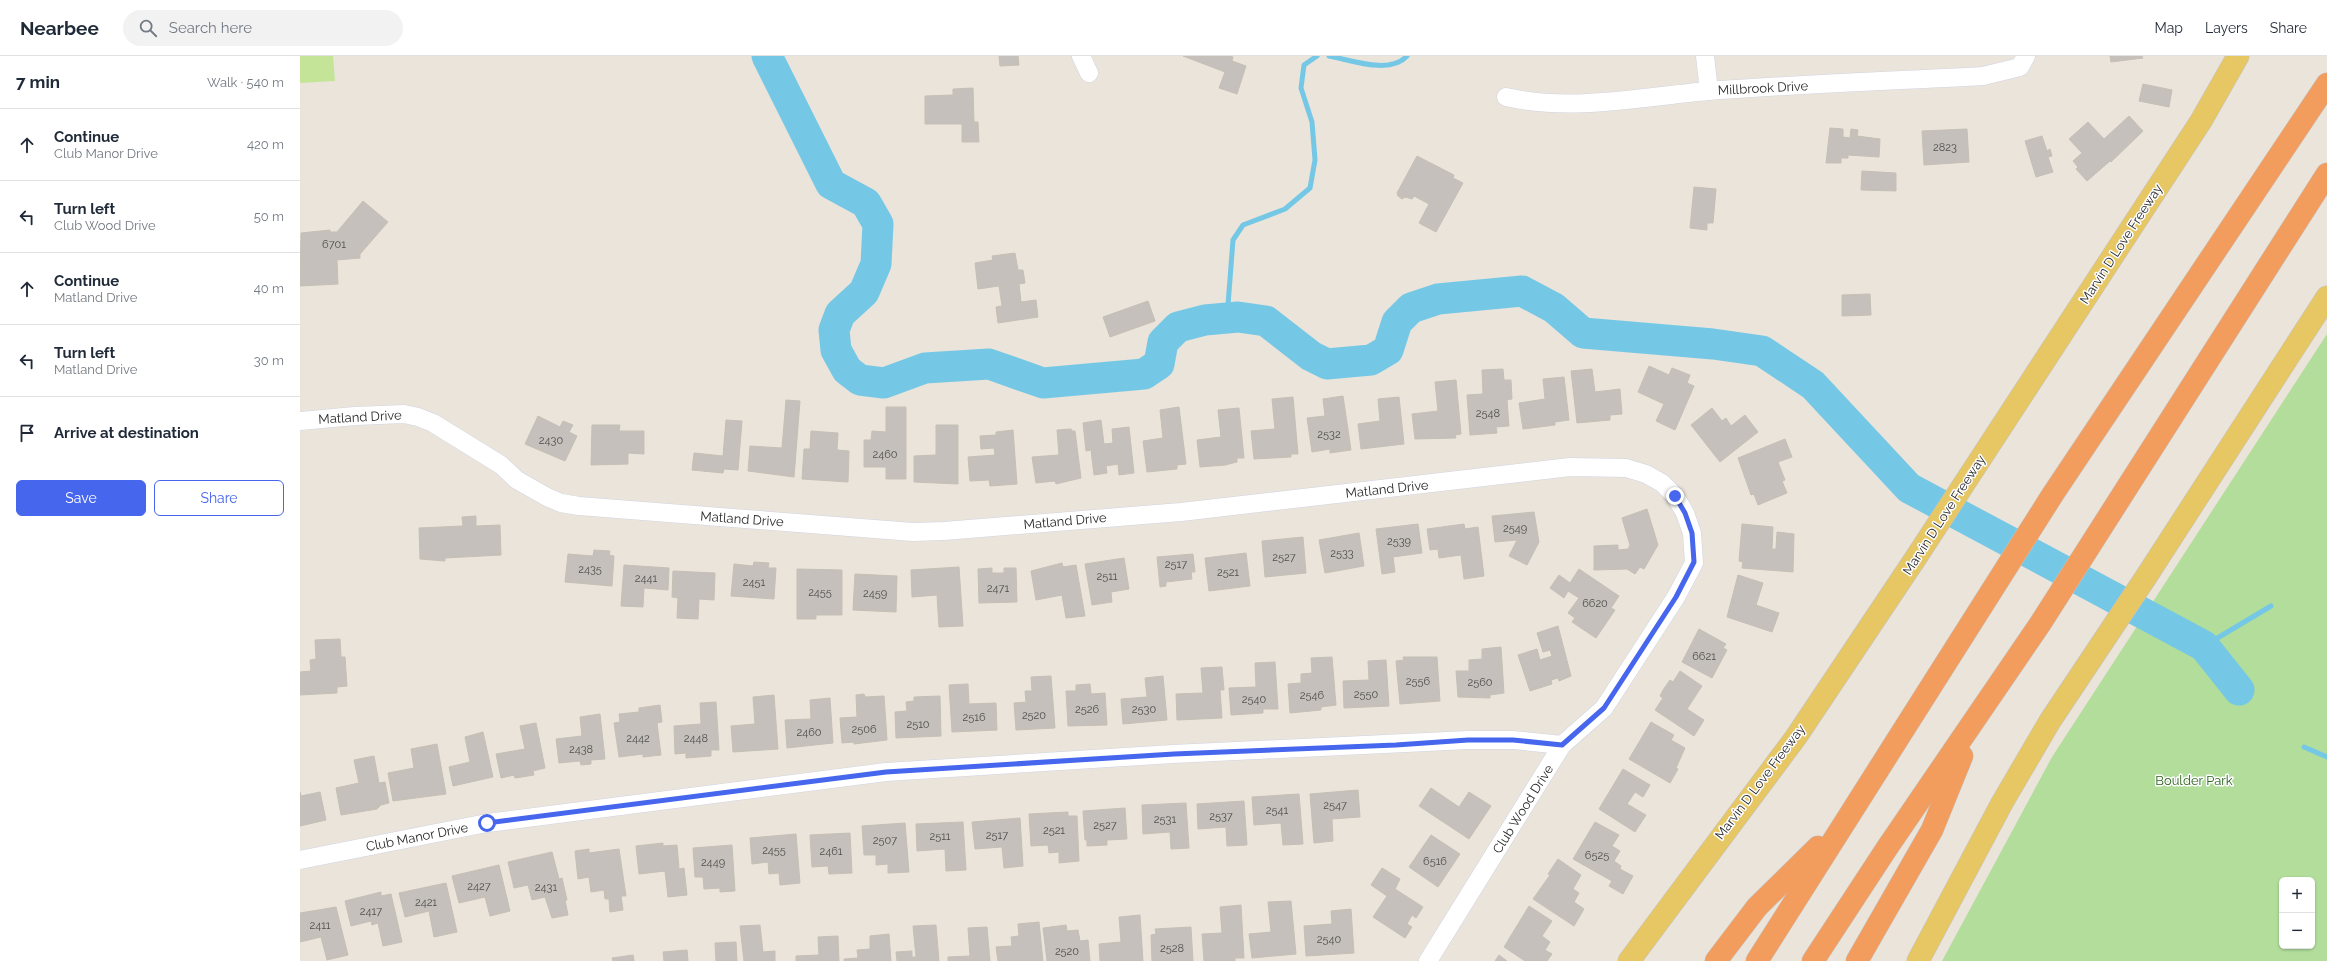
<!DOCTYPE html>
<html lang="en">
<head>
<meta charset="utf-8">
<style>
	body { margin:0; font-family:Raleway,sans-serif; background:#f2f2f3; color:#1f2937 }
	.controls { position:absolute; right:12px; bottom:12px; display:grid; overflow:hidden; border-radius:6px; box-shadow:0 1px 3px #0004 }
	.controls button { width:36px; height:36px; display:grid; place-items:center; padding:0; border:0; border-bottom:1px solid #e0e1e3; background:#fff; color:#1f2937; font:20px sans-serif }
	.stop { position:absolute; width:12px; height:12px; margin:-9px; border:3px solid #4666ed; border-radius:50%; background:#fff }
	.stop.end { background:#4666ed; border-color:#fff; box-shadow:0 1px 4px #0008 }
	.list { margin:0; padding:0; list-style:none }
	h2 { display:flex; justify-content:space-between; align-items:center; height:52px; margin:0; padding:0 16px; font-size:17px }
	h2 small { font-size:13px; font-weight:400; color:#747a83 }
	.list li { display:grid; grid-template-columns:26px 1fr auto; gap:12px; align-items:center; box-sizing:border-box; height:72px; padding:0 16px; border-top:1px solid #e0e1e3 }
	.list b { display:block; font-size:15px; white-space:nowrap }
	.list p { margin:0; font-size:13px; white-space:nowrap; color:#747a83 }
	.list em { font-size:13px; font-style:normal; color:#747a83 }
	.actions { display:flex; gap:8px; padding:12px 16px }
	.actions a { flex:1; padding:9px 0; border:1px solid #4666ed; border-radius:6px; text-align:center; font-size:14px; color:#4666ed }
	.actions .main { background:#4666ed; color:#fff }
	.icon { flex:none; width:22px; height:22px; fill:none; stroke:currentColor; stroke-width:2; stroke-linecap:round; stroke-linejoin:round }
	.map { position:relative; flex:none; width:2027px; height:905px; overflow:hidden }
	header { display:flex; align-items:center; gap:24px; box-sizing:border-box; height:56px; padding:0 20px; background:#fff; border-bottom:1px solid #e0e1e3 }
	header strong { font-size:19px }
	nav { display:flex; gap:22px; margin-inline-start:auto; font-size:14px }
	.search { width:280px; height:36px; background:#f2f2f3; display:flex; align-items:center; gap:10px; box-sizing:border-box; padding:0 14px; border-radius:22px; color:#747a83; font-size:15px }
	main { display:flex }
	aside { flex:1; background:#fff }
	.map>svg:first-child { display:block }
	.green { fill:#b2dd9b; fill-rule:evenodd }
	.pitch { fill:#c4e497 }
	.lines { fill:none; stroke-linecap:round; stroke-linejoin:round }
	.stream { stroke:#75c8e5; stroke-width:5 }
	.river { stroke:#75c8e5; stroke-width:31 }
	.building { fill:#c5c0bb; stroke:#c5bfb5 }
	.minor-casing { stroke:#d1d4e1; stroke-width:19 }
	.major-casing { stroke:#c3c3c3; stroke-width:23 }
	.highway-casing { stroke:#c3c3c3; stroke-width:23 }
	.minor { stroke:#fff; stroke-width:18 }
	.major { stroke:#e6c764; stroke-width:22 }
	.highway { stroke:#f29d5e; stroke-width:22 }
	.route { stroke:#4666ed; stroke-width:5 }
	.labels { text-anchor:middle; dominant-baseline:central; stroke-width:3; stroke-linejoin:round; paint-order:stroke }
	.number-label { font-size:11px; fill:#504f4e }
	.street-label { font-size:13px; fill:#292929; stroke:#fff }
	.park-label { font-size:13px; fill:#2c601e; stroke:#fff }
</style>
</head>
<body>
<header>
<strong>Nearbee</strong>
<div class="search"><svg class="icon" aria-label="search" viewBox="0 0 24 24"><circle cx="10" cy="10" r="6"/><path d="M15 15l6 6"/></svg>Search here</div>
<nav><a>Map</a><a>Layers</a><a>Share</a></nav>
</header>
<main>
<aside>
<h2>7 min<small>Walk · 540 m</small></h2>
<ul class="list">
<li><svg class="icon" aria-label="ahead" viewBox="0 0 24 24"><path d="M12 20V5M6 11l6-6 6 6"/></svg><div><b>Continue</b><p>Club Manor Drive</p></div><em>420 m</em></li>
<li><svg class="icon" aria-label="left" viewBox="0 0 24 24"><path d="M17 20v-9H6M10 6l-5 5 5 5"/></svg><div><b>Turn left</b><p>Club Wood Drive</p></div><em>50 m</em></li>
<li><svg class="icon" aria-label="ahead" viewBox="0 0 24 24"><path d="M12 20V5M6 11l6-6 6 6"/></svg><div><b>Continue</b><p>Matland Drive</p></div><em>40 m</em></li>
<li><svg class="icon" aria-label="left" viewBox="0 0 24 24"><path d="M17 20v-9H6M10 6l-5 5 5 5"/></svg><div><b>Turn left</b><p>Matland Drive</p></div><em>30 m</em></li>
<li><svg class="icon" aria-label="arrive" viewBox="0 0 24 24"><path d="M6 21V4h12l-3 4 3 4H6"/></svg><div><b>Arrive at destination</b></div></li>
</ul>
<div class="actions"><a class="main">Save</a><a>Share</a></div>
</aside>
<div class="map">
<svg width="2027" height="905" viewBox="0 0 2027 905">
	<rect width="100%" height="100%" fill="#eae4db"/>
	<path class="green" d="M2027 278V905H1642L1752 701ZM1982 824H2012V890H1982Z"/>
	<path class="pitch" d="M0 0H33L35 25 0 27Z"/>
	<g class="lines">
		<g class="stream">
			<path d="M1029 0C1051 4 1090 19 1107 0"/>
			<path d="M927 262 933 184 943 169 985 153 1010 132 1015 104 1012 66 1001 32 1004 9 1017 0"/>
			<path d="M1904 590 1971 550"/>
			<path d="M2004 691 2027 701"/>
		</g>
		<path class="river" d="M467 0 531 128 566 147 578 168 576 208 564 236 540 258 534 274 536 294 547 314 560 324 584 327 625 312 689 308 743 327 844 318 859 308 863 286 878 271 905 264 938 261 966 265 1011 300 1027 308 1071 304 1088 294 1097 266 1111 252 1138 243 1222 235 1254 252 1283 277 1413 288 1462 295 1513 329 1609 432 1904 590 1939 634"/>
	</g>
	<g class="building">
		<path d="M699 0H718L719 9 700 10Z"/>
		<path d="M883 0H929L933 1 932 5 946 10 937 38 919 32 925 16Z"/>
		<path d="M1810 0H1842L1843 2 1811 6Z"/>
		<path d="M1843 28 1872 34 1869 51 1839 45Z"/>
		<path d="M673 32 674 66H678L679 86H662V68H625V40L653 39V33Z"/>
		<path d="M1829 60 1843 75 1811 106 1810 105 1787 125 1776 113 1778 111 1773 105 1782 97 1769 83 1788 66 1804 83Z"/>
		<path d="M1530 72 1543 73V81L1550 82 1551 73 1558 74 1557 80 1580 83 1579 101 1548 99V102H1541V107H1526Z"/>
		<path d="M1667 73 1669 106 1624 109 1622 75Z"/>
		<path d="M1742 80 1747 95 1750 93 1752 100 1748 101 1753 116 1736 121 1725 85Z"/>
		<path d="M1117 100 1154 119 1153 122 1163 127 1136 176 1119 167 1129 148 1114 140 1112 143 1105 141 1102 143 1098 140 1097 137Z"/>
		<path d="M1562 115 1596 117V135L1561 134Z"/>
		<path d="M1394 131 1416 133 1413 167H1407V174L1390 172Z"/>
		<path d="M63 145 88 166 60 198V202L37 204 38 228 0 230 1 177 30 174V176H37Z"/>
		<path d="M715 197 718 214H723L725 227 719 228 721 246 736 244 738 261 698 267 696 251 702 250 699 230 678 233 675 207 693 204 692 200Z"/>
		<path d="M1570 238 1571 259 1542 260V239Z"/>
		<path d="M848 245 855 265 810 281 803 261Z"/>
		<path d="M1349 310 1369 319 1372 312 1390 319 1387 327 1394 330 1375 374 1356 365 1364 348 1338 336Z"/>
		<path d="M1203 313 1204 324H1211L1212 343 1207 344 1209 370 1196 371 1197 377 1170 379 1167 339 1183 338 1182 314Z"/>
		<path d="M1292 313 1295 336 1320 333 1322 358 1310 359V364L1277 367 1271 315Z"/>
		<path d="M1264 321 1269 364 1255 366V369L1223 373 1219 347 1245 343 1243 323Z"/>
		<path d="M1156 324 1161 378 1155 379 1156 382 1115 383 1112 358 1138 355 1135 326Z"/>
		<path d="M1043 340 1051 394 1030 397V393L1012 396 1007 362 1025 360 1023 343Z"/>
		<path d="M993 341 998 398H991V401L954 403 951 375 975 373 972 343Z"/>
		<path d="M1099 341 1104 388 1061 393 1058 368 1080 365 1078 343Z"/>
		<path d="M486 344 500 345 494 421 448 415 450 390 482 392Z"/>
		<path d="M586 351H606V423H586V411H564V384H571L572 375 586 376Z"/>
		<path d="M879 351 886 408 877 409V413L847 416 843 385 863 382 860 354Z"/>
		<path d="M939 352 944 402H937V406L925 409 900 411 897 384 921 381 918 354Z"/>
		<path d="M1412 352 1422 365 1426 362 1431 370 1445 359 1458 376 1420 406 1391 369Z"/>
		<path d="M238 360 260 371 263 365 273 369 269 376 277 380 265 405 225 388Z"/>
		<path d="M426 364 442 365 438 414 424 413 423 417 392 414 394 397 423 400Z"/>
		<path d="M801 364 804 388 813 387 812 373 829 371 834 417 819 419 818 408 806 410 807 417 794 419 791 394 786 395 783 367Z"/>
		<path d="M292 369H320L319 375H344V398L328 397V408L291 409Z"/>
		<path d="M636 369H658V428L614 426V400L636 399Z"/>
		<path d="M771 373 772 375H775L781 422 756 428 755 425 736 427 732 401 759 399 757 374Z"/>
		<path d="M713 374 717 428 690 430 689 424 670 425 668 401 695 399 694 392 681 393 680 380 696 379V376Z"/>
		<path d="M511 375 538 377 537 394 549 395 548 426 502 423 504 393H510Z"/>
		<path d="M1485 383 1492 401 1478 406 1485 424 1482 425 1487 437 1458 449 1454 438 1451 439 1438 402Z"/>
		<path d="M1347 453 1358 489 1344 513 1340 511 1335 518 1327 513 1294 514V490L1318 489V494L1328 493 1330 489 1322 462Z"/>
		<path d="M1234 456 1239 486 1227 509 1209 500 1217 484 1195 486 1192 460Z"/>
		<path d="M176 460V470L200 469 201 499 145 502V505L120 503 119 472 163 470 162 461Z"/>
		<path d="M1118 468 1122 497 1093 501 1095 516 1082 518 1076 473Z"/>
		<path d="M1164 468 1165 473 1178 471 1184 520 1164 523 1161 499 1139 502 1138 493 1130 494 1127 473Z"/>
		<path d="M1442 468 1473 471 1472 493H1476L1477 476 1494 478 1493 516 1442 512 1443 506 1439 505Z"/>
		<path d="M1059 477 1064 510 1025 517 1019 484Z"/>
		<path d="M1003 481 1006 517 965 521 962 485Z"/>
		<path d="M294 494 310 495 309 499 314 500 312 530 265 526 268 498 293 500Z"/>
		<path d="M946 497 950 530 909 535 905 502Z"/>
		<path d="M893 498 895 516H891L892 523 866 526V530L860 531 857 501Z"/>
		<path d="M824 502 829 533 811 536 812 546 792 549 785 508Z"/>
		<path d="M454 506 469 507 468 512H476L474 543 431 540 434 508 453 510Z"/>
		<path d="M762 507 763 511 776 509 785 560 766 562 762 539 736 544 731 515Z"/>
		<path d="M324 509 369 512 368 534 344 532 343 551 321 550Z"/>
		<path d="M659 511 663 570 639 571 637 539 612 541 611 514Z"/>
		<path d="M692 512V517H704V512H716L717 546 679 547 678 513Z"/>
		<path d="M497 513 542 514V559H516V563H497Z"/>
		<path d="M1279 513 1319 540 1311 552 1315 554 1296 582 1272 566 1275 562 1268 557 1279 542 1268 535 1264 542 1250 532 1259 519 1270 527Z"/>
		<path d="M373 515 415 517 414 544 399 543 398 563 377 562 378 542 372 541Z"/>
		<path d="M555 518 597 520 596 556 553 554Z"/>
		<path d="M1438 519 1463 527 1456 549 1479 557 1472 576 1427 561Z"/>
		<path d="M1258 570 1271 620 1259 625 1258 622 1251 624 1252 628 1230 635 1218 599 1237 593 1240 604 1252 600 1250 594 1243 596 1237 577Z"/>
		<path d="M1399 573 1426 588 1423 592 1427 594 1412 622 1382 606Z"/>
		<path d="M40 583 41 601H45L47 630 37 631V637L0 639V616L11 615 10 604 16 603 15 584Z"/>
		<path d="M1201 591 1204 637 1190 639V642L1158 641 1156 615H1169V604L1182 603V593Z"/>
		<path d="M1032 601 1036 649 1021 651V654L990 657 988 628 1001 627V618L1012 617 1011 602Z"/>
		<path d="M1103 601H1137L1140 645 1100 648 1096 605 1104 604Z"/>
		<path d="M1086 604 1089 650 1044 652 1043 625 1069 624 1068 605Z"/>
		<path d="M975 606 978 653H963V657L931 659 929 632 956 631 955 607Z"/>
		<path d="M922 611 924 634H920L922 662 877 664 876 638 903 637 901 612Z"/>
		<path d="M1380 615 1402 630 1387 653 1404 664 1394 680 1355 654 1363 642 1360 640 1363 634 1370 624 1373 626Z"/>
		<path d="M751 620 755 672 716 674 714 647 726 646 725 635H732L731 621Z"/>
		<path d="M863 620 867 664 823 668 821 643 847 641 845 622Z"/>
		<path d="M668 628 669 648 696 647 697 674 652 676 649 629Z"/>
		<path d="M790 628 791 638 805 637 807 669 768 670 766 635H776V629Z"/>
		<path d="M564 638 565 641 584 640 587 684 554 688V686L542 687 540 662 557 661 556 639Z"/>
		<path d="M474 639 478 693 433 696 431 670 455 668 453 641Z"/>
		<path d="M640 640 641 680 596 682 595 656 607 655 606 646 614 645V641Z"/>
		<path d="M530 642 533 687 487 692 485 664 511 663 510 644Z"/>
		<path d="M416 646 419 694H411V700L386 702V697L375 698 374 670 401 668 400 647Z"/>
		<path d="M360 649 362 666 357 667 361 699 343 701V698L319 701 314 667 320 666 319 658 339 656V652Z"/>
		<path d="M300 658 305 703 291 704V708L281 709 280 705 259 707 256 683 282 680 280 661Z"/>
		<path d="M1351 666 1374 679 1371 684 1385 692 1376 712 1378 713 1370 727 1329 703Z"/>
		<path d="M236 667 245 712 233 715 234 719 215 722 214 719 201 722 196 698 225 693 220 670Z"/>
		<path d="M183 676 193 721 153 730 149 711 170 706 165 681Z"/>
		<path d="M137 688 146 738 93 745 88 717 114 712 111 693Z"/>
		<path d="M74 700 79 727 85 726 89 747 81 749 77 753 41 759 36 732 59 727 54 704Z"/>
		<path d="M1323 713 1350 729 1343 741 1335 736 1327 748 1346 759 1335 776 1299 753Z"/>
		<path d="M1131 732 1159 751 1169 736 1191 750 1169 783 1119 750Z"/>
		<path d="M1058 734 1060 761 1032 763 1033 785 1014 787 1010 738Z"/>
		<path d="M0 736 1 740 20 736 26 764 0 770Z"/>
		<path d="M999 738 1003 788 983 789 981 767 954 769 952 741Z"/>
		<path d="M944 745 947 789 927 790 926 771 898 773 897 748Z"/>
		<path d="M886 747 889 792 871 793 870 776 843 778 842 749Z"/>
		<path d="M825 752 827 783 807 784V789L787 790V784H785L783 755Z"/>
		<path d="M768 756V760H777L779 805 759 807V796L749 797 748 789 731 790 729 758Z"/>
		<path d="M720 762 723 810 704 812 702 791 675 793 672 766Z"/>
		<path d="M663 766 666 814 646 815 645 793 617 795 616 768Z"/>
		<path d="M1295 766 1319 779 1312 790 1320 795 1314 805 1321 810 1320 813 1333 820 1323 838 1309 830 1312 825 1273 803Z"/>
		<path d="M605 767 609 816 588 817V808L576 809V799H564L562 770Z"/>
		<path d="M550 777 552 817 529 818 528 810 512 811 510 779Z"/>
		<path d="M496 778 500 827 480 829 479 817 469 818 468 806 452 808 450 782Z"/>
		<path d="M1131 779 1160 798 1138 831 1109 811Z"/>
		<path d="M363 787V790L377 789 379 813 384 812 387 839 368 841 365 815 339 818 336 790Z"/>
		<path d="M432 789 435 835 420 836V832L404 833 403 821H395L393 792Z"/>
		<path d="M289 793V797L319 793 326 840H321L323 854 310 856 309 843H305L304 834 291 836 289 821 278 823 275 795Z"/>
		<path d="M252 796 259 823 262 822 267 844H265L268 859 252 862 245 841 232 844 228 829 214 832 208 806Z"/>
		<path d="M1258 803 1281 819 1273 833 1279 837 1274 846 1284 853 1274 870 1233 843 1250 819 1248 818Z"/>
		<path d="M199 809 210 855 190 860 185 841 159 847 152 820Z"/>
		<path d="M1082 812 1100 823 1095 833 1123 851 1116 862 1112 859 1107 868 1112 871 1105 882 1073 861 1087 840 1071 829Z"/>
		<path d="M146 827 157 876 134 881 129 855 105 861 99 837Z"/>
		<path d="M81 836V840L91 838 102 886 83 890 78 867 72 869 71 865 51 870 45 845Z"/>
		<path d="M991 845 996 898 952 902 949 878 971 876 968 846Z"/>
		<path d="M941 849 944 902H935V905H904L902 878 922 877 920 851Z"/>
		<path d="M1229 850 1252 865 1242 880 1250 886 1245 894 1252 898 1247 905H1225L1204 891Z"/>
		<path d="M36 851 48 899 27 904 21 881 0 886V857Z"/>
		<path d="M1051 853 1054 897 1006 900 1004 870 1032 868 1031 855Z"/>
		<path d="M840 859 843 905H800L799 888 821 886 819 861Z"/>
		<path d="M739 866 743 905H698L696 891 712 890 711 881 719 880 718 868Z"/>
		<path d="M460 869 463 896 475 895V905H444L440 870Z"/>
		<path d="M636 869 639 905H597L596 896 612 895V901H616L613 870Z"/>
		<path d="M766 869 767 875 778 874 780 885 788 884 790 905H747L743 872Z"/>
		<path d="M687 871 690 905H648V901L670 900 668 872Z"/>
		<path d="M891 871 893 905H852L851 879 856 878 855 873Z"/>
		<path d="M589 878 591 905H544V903L558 902 557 894 570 893V880Z"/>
		<path d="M538 880 539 905H496V900L519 899 518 881Z"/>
		<path d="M436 886 437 905H416L415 887Z"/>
		<path d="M387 894 388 905H364L363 896Z"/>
		<path d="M333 899 334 905H313L312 902Z"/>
		<path d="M1199 899 1207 905H1195Z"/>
	</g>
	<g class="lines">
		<defs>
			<g id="minor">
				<path d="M781 0 789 17"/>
				<path d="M1405 0 1409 35"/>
				<path d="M1206 41C1272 56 1341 41 1408 35 1499 28 1591 25 1683 20L1720 11 1726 0"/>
				<path d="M0 365 55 360 104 358 118 361 133 367 201 409 217 424 247 441 261 447 279 450 613 476 644 475 881 456 1270 411 1326 412 1346 418 1362 427 1375 440 1385 457 1392 477 1394 507 1376 541 1304 652 1262 689 1128 905"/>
				<path d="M0 804 187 767 586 716 873 698 1168 684H1213L1262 689"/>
			</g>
			<g id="major">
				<path d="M1329 905 1496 681 1617 500 1901 65 1938 0"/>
				<path d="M1618 905 1702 747 1750 665 1846 521 2027 241"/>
			</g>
			<g id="highway">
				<path d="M1416 905 1457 851 1518 791"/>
				<path d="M1457 905 1753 438 2027 28"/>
				<path d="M1513 905 1587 792 1740 568 2027 118"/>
				<path d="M1557 905 1632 774 1662 700"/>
			</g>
		</defs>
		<use href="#minor" class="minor-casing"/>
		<use href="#major" class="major-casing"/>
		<use href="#highway" class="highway-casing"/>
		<use href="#minor" class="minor"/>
		<use href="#major" class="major"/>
		<use href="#highway" class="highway"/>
	</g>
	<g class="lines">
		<path class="route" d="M187 767 586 716 874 698 1096 689 1168 684H1213L1262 689 1304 652 1376 541 1394 506 1392 477 1385 457 1375 440"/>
	</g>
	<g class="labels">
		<g class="number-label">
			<text x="1645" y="91">2823</text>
			<text x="34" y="188">6701</text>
			<text x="1188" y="357">2548</text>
			<text x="1029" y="378">2532</text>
			<text x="251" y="384">2430</text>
			<text x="585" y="398">2460</text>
			<text x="1215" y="472">2549</text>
			<text x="1099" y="485">2539</text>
			<text x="1042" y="497">2533</text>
			<text x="984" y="501">2527</text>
			<text x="876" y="508">2517</text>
			<text x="290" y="513">2435</text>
			<text x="928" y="516">2521</text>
			<text x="807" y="520">2511</text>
			<text x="346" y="522">2441</text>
			<text x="454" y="526">2451</text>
			<text x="698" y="532">2471</text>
			<text x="520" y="536">2455</text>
			<text x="575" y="537">2459</text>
			<text x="1295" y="547">6620</text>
			<text x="1404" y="600">6621</text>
			<text x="1118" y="625">2556</text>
			<text x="1180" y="626">2560</text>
			<text x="1066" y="638">2550</text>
			<text x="1012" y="639">2546</text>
			<text x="954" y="643">2540</text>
			<text x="787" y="653">2526</text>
			<text x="844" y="653">2530</text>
			<text x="734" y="659">2520</text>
			<text x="674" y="661">2516</text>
			<text x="618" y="668">2510</text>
			<text x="564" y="673">2506</text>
			<text x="509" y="676">2460</text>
			<text x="338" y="682">2442</text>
			<text x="396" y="682">2448</text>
			<text x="281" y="693">2438</text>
			<text x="1035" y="749">2547</text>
			<text x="977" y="754">2541</text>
			<text x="921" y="760">2537</text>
			<text x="865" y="763">2531</text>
			<text x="805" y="769">2527</text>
			<text x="754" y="774">2521</text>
			<text x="697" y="779">2517</text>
			<text x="640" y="780">2511</text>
			<text x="585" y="784">2507</text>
			<text x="474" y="794">2455</text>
			<text x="531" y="795">2461</text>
			<text x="1297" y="799">6525</text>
			<text x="1135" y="805">6516</text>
			<text x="413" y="806">2449</text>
			<text x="179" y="830">2427</text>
			<text x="246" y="831">2431</text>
			<text x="126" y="846">2421</text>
			<text x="71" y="855">2417</text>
			<text x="20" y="869">2411</text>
			<text x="1029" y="883">2540</text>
			<text x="872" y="892">2528</text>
			<text x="767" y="895">2520</text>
		</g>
		<g class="street-label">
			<text transform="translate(1463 32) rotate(-3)">Millbrook Drive</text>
			<text transform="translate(1821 188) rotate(-57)">Marvin D Love Freeway</text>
			<text transform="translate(60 361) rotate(-3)">Matland Drive</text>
			<text transform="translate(1087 433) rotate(-6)">Matland Drive</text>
			<text transform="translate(1644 459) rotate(-57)">Marvin D Love Freeway</text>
			<text transform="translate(442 463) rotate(4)">Matland Drive</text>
			<text transform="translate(765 465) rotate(-5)">Matland Drive</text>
			<text transform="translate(1460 726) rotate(-53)">Marvin D Love Freeway</text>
			<text transform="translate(1223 753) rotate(-58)">Club Wood Drive</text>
			<text transform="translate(117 781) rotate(-11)">Club Manor Drive</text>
		</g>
		<g class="park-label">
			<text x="1894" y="724">Boulder Park</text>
		</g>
	</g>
</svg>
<div class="controls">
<button>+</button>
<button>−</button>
</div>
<div class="stop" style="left:187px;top:767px"></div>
<div class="stop end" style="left:1375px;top:440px"></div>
</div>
</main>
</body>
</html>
